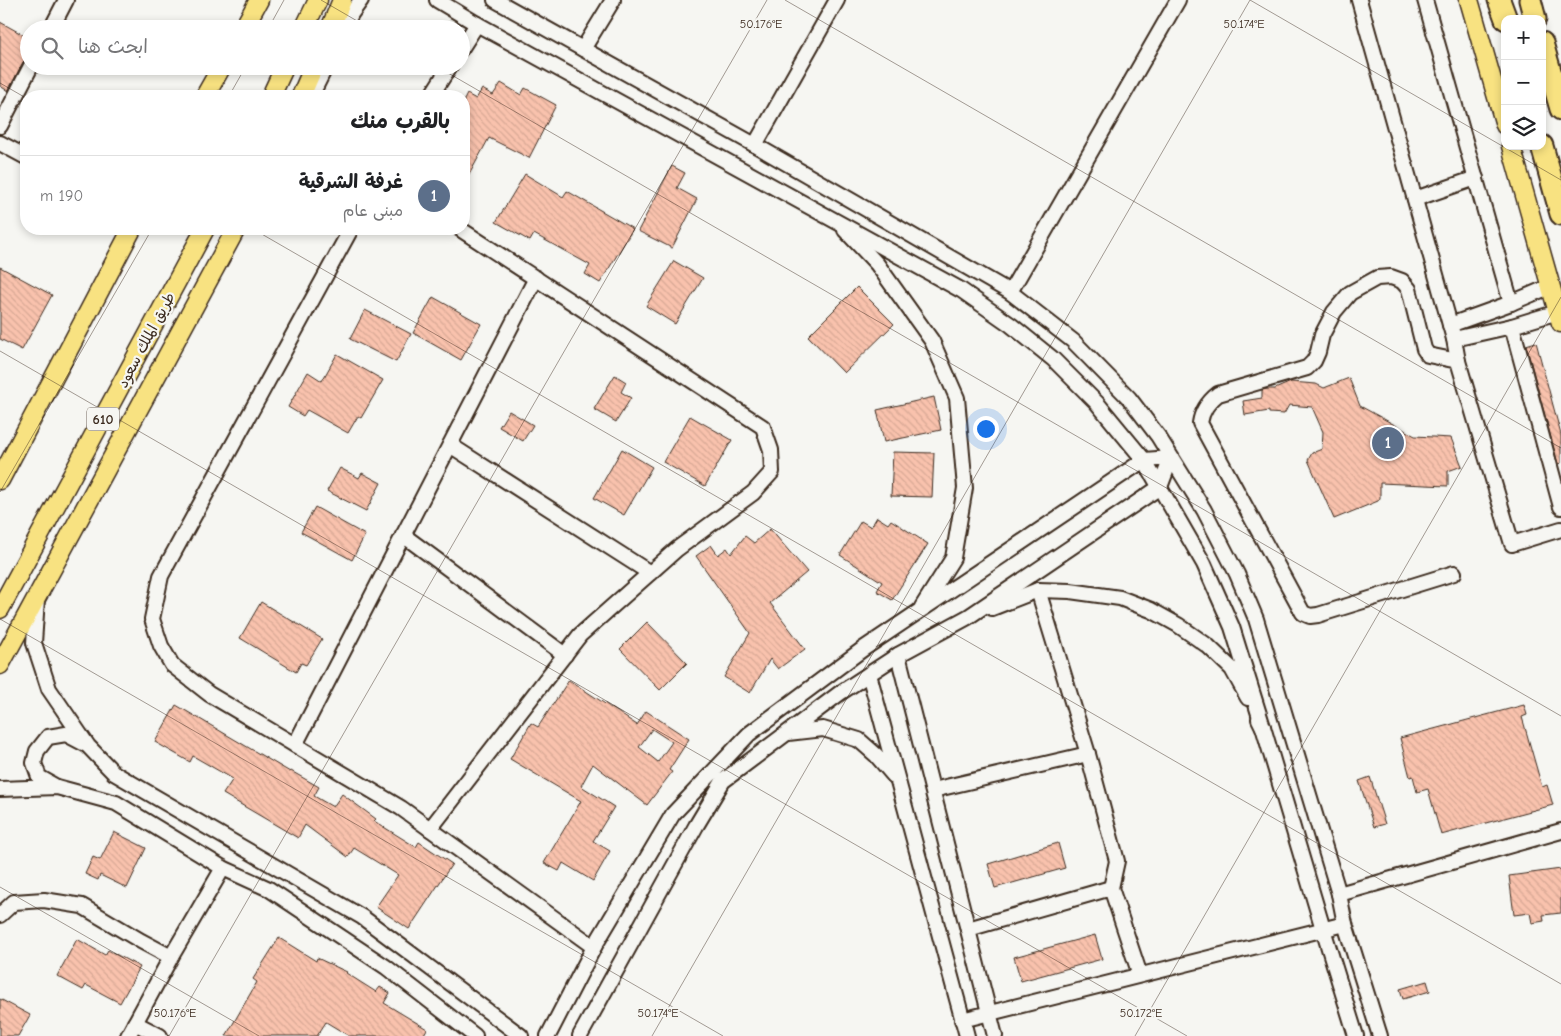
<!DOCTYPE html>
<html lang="ar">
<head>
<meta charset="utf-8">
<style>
	body { margin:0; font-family:"Comic Neue","Playpen Sans Arabic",sans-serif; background:#f2f2f2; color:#202124; direction:rtl }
	.controls { position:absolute; right:15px; top:15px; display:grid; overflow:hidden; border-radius:10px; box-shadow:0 2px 8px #0003 }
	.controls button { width:45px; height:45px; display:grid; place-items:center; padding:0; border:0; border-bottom:1px solid #e0e0e0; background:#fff; color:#202124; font:25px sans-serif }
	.you { position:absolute; left:985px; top:428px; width:18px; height:18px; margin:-12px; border:4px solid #fff; border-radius:50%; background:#1a73e8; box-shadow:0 0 0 8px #1a73e833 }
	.badge { display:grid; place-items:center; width:32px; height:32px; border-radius:50%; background:#d1495b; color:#fff; font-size:16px; font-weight:700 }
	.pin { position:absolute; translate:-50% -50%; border:2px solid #fff; box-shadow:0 1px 5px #0006 }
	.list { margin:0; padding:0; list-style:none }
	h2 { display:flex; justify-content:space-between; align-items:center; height:65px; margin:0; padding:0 20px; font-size:21px }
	h2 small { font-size:16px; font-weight:400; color:#757577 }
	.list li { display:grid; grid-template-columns:32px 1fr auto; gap:15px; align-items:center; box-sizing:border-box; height:80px; padding:0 20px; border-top:1px solid #e0e0e0 }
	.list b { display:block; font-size:19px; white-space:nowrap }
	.list p { margin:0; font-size:16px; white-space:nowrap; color:#757577 }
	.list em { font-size:16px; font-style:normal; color:#757577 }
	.icon { flex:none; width:28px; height:28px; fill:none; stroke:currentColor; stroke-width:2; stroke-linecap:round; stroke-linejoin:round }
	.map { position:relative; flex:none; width:1561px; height:1036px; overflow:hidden; direction:ltr }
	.search { position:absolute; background:#fff; box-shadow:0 2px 8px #0003; left:20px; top:20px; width:450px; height:55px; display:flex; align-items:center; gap:12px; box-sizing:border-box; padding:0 18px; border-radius:28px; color:#757577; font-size:19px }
	.panel { position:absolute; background:#fff; box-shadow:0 2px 8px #0003; left:20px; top:90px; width:450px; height:145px; border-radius:20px; direction:rtl }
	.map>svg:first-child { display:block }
	.building { fill:url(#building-back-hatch); stroke:#3b2a1e; fill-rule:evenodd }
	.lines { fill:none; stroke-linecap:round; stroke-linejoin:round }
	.minor-casing { stroke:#3b2a1e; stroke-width:18 }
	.major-casing { stroke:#3b2a1e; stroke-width:21 }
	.highway-casing { stroke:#3b2a1e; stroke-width:25 }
	.minor { stroke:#f6f6f2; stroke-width:14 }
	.major { stroke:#f8e281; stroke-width:18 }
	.highway { stroke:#f8e281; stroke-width:21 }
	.ticks { fill:none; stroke:#3b2a1e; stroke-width:1; stroke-opacity:0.45 }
	.labels { text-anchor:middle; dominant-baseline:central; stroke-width:4.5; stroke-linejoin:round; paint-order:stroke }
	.shield { fill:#f6f6f2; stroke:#73675e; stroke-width:1 }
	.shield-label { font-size:14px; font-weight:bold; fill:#3b2a1e }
	.street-label { font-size:15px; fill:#3b2a1e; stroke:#f6f6f2 }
	.ticks-label { font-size:12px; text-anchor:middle; fill:#3b2a1e; stroke:#f6f6f2; stroke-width:4.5; stroke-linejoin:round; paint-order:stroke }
</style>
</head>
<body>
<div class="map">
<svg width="1561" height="1036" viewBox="0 0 1561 1036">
	<defs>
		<pattern id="building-back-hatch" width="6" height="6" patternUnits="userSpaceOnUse" patternTransform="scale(1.25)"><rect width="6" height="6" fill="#f9c2ad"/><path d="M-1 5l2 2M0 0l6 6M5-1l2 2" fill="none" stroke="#d6a794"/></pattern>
	</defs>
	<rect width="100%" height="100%" fill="#f6f6f2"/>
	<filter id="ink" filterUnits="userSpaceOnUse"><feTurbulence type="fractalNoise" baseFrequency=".02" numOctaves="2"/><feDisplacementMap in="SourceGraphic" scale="10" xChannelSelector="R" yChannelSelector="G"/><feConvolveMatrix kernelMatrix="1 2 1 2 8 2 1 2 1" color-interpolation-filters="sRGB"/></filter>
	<g filter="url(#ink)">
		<g class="building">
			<path d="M0 22 29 38V58L23 62 8 91 0 86Z"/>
			<path d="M501 83 521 95 525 88 556 105 529 158 489 138 464 184V100L467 94 476 99 482 89 493 95Z"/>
			<path d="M672 166 685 173 677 188 697 199 672 248 638 231Z"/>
			<path d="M525 174 563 197 567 191 633 229 600 283 585 274 590 265 534 234 530 241 496 222Z"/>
			<path d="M674 261 703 278 675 324 646 306Z"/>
			<path d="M0 267 52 295 22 350 0 339Z"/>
			<path d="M857 287 894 324 844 373 808 336Z"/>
			<path d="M433 297 481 324 461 360 413 333Z"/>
			<path d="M365 310 411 334 396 362 350 339Z"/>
			<path d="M1536 342 1561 435V463L1558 464 1526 345Z"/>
			<path d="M337 354 383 380 361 418 358 416 348 433 307 410 303 416 288 407 308 372 322 381Z"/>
			<path d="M615 375 626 382 621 392 631 398 616 422 594 409Z"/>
			<path d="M1349 378 1360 406 1415 436 1451 438 1462 466 1448 471V486L1380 483V498L1378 501 1334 519 1308 460 1312 453 1322 449 1323 432 1312 407 1289 405 1284 414 1269 413V411L1245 415 1243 401 1262 398V390L1268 389H1275L1291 382 1316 384 1324 388Z"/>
			<path d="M934 397 941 430 884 442 877 410Z"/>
			<path d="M509 411 533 425 523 441 499 427Z"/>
			<path d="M690 416 732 440 705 486 663 462Z"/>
			<path d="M622 449 652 467 624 515 594 498Z"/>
			<path d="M893 452 934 453 932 497 891 496Z"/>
			<path d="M340 468 359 478 362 473 381 483 366 511 327 491Z"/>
			<path d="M315 507 365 535 352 560 301 532Z"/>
			<path d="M877 517 888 524 891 520 928 544 892 600 877 591 882 582 840 555 861 521 871 527Z"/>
			<path d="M770 529 807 572 770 603 805 649 778 669 770 659 750 693 724 677 750 633 696 556 711 545 718 555 727 548 731 554 745 536 754 543Z"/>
			<path d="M261 602 322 639 306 665 301 663 296 672 240 638Z"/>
			<path d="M647 622 687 663 660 690 620 649Z"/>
			<path d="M569 680 637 725 646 711 689 739 669 770 672 772 647 805 593 764 581 786 614 807 593 841 610 851 593 881 563 863 559 871 544 863 581 801 510 759 531 723 538 727ZM652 729 672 742 658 762 639 747Z"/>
			<path d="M176 705 290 772 291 771 319 787 314 796 333 807 342 794 376 819 374 821 416 847 419 842 452 864 409 929 376 907 398 875 354 848 348 857 305 825 298 838 223 794 233 779 193 756 190 762 155 742Z"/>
			<path d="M1524 705 1527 715 1522 717 1542 787 1547 785 1553 805 1441 835 1428 789 1417 792 1413 776 1410 777 1400 738Z"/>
			<path d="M1370 777 1385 824 1374 827 1359 781Z"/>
			<path d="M114 832 146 848 127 888 100 875 98 880 85 874 93 857 100 860Z"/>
			<path d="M1058 843 1065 868 995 888 988 864Z"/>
			<path d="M1561 869V913L1543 915 1544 921 1532 923 1530 913 1514 915 1509 876Z"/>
			<path d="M1095 935 1102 959 1021 981 1014 957Z"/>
			<path d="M279 938 316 961 317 958 347 972 346 973 376 992 380 987 390 993 384 1003 427 1029 423 1036H349L326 1022 317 1036H226L257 982 253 979Z"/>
			<path d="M77 939 105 955 108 950 140 967 120 1003 86 985 83 990 57 976Z"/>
			<path d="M1427 981 1430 991 1403 999 1400 989Z"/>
			<path d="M0 999 30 1015 18 1036H0Z"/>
		</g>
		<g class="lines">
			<defs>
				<g id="minor">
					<path d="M437 0 477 24 961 290 1011 325 1053 359 1097 403 1144 460 1204 564 1232 627 1263 727"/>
					<path d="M495 0 755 145 1010 292 1073 341 1129 398 1158 436 1204 510 1237 574 1256 619 1339 894 1345 924 1380 1036"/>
					<path d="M1359 0 1454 339 1458 361 1512 544 1561 529"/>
					<path d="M1425 0 1511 303"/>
					<path d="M51 29 66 0"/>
					<path d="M344 29 351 14 361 0"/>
					<path d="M461 49 477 24"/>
					<path d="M583 49 613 0"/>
					<path d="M311 96 326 66"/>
					<path d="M431 96 450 66"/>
					<path d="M0 126 31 66"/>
					<path d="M0 143 26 157"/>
					<path d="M755 145 837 0"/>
					<path d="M1415 199 1476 178"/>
					<path d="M351 229 161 576 152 619 161 646 172 665 209 694 401 808 594 947"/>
					<path d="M845 230 877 264 932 341 957 398 965 488 953 558 922 607"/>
					<path d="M1010 292 1178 0"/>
					<path d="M1558 312 1512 326 1561 507"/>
					<path d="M1450 325 1511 303 1551 286"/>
					<path d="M1454 339 1512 326"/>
					<path d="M450 445 650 573"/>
					<path d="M403 535 565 655"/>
					<path d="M1454 573 1318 615 1310 616 1303 613 1200 423C1202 410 1208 402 1218 394L1307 368 1314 361 1318 352 1322 335 1334 312 1350 293 1377 278 1391 277 1402 281 1409 289 1424 349 1428 355 1458 361"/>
					<path d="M1038 590 1088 754 1117 861 1111 888 1140 975"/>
					<path d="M37 599 34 643 49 689 88 746 114 773 362 917 521 1036"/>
					<path d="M992 608 1038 590 1070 591 1120 598 1151 610 1178 625 1208 646 1232 669 1248 698"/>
					<path d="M898 655 995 1036"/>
					<path d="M869 674 967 1036"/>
					<path d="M1259 719 1263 727 1323 929 1356 1036"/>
					<path d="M788 733 823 729 859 740 876 755 894 776"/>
					<path d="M295 745 536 278"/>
					<path d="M55 786 39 777 34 763 37 751 48 737 66 734 85 744"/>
					<path d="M0 789 57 787 116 803 223 868 269 889 386 967 475 1036"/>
					<path d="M933 790 1088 754"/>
					<path d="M430 829 580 635 677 549 753 493 772 472 771 450 763 427 460 229"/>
					<path d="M1339 894 1561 831"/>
					<path d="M0 915 14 902 44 900 82 906 141 941 171 957"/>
					<path d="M968 929 1111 888"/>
					<path d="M962 1020 1345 924"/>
					<path d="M135 1023 160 1036"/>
					<path d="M128 1036 171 957 223 868"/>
					<path d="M548 1036 594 947 673 814 749 734 863 649 1144 460 1171 458 1160 487 968 617 898 655 840 693 723 781 696 826 580 1036"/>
				</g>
				<g id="major">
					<path d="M1469 0 1505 125"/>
					<path d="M243 29 259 0"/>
					<path d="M304 29 318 0"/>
					<path d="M330 29 342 0"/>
					<path d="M205 96 222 66"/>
					<path d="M271 96 285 66"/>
					<path d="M301 96 314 66"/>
					<path d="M1511 146 1561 323"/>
					<path d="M0 480 132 229"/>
					<path d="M0 609 205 229"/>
					<path d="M0 665 236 229"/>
				</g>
				<g id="highway">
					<path d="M1499 0 1506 19"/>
					<path d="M1530 0 1535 19"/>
					<path d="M1542 43 1561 109"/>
					<path d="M1542 146 1561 214"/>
				</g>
			</defs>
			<use href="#minor" class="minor-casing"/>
			<use href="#major" class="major-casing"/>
			<use href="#highway" class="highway-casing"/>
			<use href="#minor" class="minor"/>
			<use href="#major" class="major"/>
			<use href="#highway" class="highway"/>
		</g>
	</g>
	<path class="ticks" d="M321 0 371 29M785 0 1561 448M1250 0 1561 180M268 29 284 0M436 66 1561 716M0 83 26 98M229 96 246 66M253 229 1561 984M0 351 1187 1036M0 492 152 229M0 619 723 1036M0 887 259 1036M169 1036 767 0M652 1036 1250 0M1135 1036 1561 297"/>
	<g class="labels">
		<rect class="shield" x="87" y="407.5" width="32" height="23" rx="4"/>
		<g class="shield-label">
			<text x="103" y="419">610</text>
		</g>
		<g class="street-label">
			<text transform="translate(146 340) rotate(-62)">طريق الملك سعود</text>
		</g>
	</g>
	<g class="ticks-label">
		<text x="761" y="28">50.176°E</text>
		<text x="1244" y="28">50.174°E</text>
		<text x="175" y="1017">50.176°E</text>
		<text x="658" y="1017">50.174°E</text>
		<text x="1141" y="1017">50.172°E</text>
	</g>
</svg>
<div class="controls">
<button>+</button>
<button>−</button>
<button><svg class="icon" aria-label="layers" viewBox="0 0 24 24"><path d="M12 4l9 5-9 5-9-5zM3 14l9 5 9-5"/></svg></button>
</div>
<div class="you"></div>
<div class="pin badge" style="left:1388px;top:443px;background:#5c6f8a">1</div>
<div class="search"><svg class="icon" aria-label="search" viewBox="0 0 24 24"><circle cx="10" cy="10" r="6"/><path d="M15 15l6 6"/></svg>ابحث هنا</div>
<section class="panel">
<h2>بالقرب منك<small></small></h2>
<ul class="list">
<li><span class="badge" style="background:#5c6f8a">1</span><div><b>غرفة الشرقية</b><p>مبنى عام</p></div><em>190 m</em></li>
</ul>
</section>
</div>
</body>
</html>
